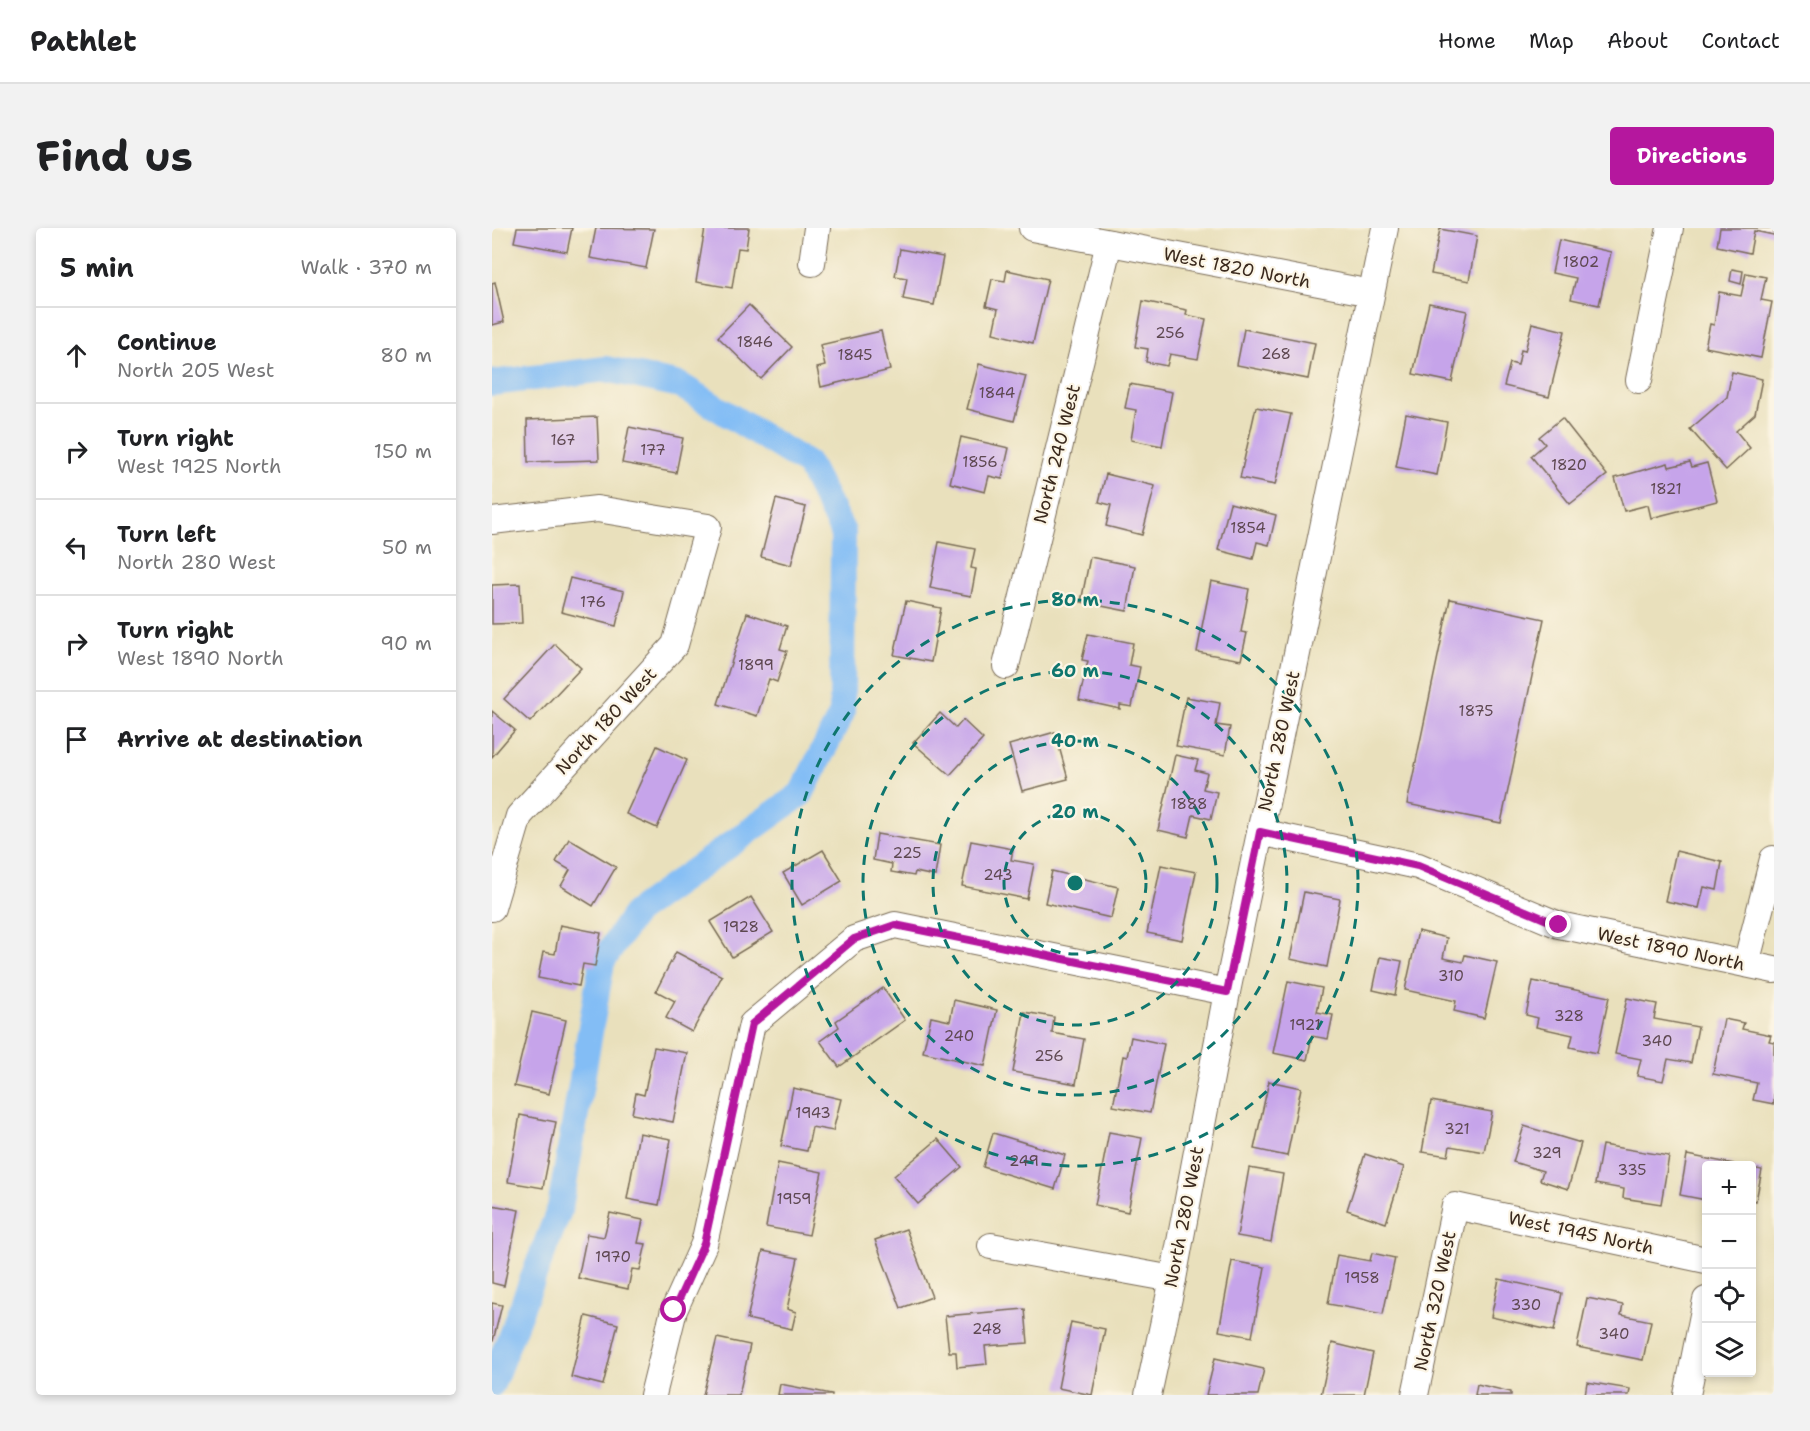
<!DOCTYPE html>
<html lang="en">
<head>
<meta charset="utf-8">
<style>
	body { margin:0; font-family:"Shantell Sans",sans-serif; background:#f2f2f2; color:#202124 }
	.controls { position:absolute; right:18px; bottom:18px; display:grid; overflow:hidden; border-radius:6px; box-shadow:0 3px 9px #0003 }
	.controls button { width:54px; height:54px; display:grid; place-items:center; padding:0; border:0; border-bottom:2px solid #e0e0e0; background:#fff; color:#202124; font:30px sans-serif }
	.stop { position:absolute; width:18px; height:18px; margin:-14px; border:4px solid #b5179e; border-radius:50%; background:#fff }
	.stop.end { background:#b5179e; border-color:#fff; box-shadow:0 2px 6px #0008 }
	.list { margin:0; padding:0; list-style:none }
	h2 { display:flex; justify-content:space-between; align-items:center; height:78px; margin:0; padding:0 24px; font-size:26px }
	h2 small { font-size:20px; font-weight:400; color:#757577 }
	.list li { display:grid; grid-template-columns:39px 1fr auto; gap:18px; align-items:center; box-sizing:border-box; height:96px; padding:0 24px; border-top:2px solid #e0e0e0 }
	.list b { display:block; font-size:22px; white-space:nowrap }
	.list p { margin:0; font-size:20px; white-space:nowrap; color:#757577 }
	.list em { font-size:20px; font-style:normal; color:#757577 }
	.icon { flex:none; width:33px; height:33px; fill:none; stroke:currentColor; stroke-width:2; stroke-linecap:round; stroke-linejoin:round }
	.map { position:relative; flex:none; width:1282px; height:1167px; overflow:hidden; border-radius:6px }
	header { display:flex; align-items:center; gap:36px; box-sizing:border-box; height:84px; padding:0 30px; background:#fff; border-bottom:2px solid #e0e0e0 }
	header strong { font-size:28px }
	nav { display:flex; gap:33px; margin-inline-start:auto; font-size:21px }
	.intro { display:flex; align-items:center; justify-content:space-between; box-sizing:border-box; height:144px; padding:0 36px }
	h1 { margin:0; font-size:42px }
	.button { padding:15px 27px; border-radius:6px; background:#b5179e; color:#fff; font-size:21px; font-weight:700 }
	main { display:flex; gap:36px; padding:0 36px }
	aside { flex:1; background:#fff; border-radius:6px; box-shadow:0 3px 9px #0003 }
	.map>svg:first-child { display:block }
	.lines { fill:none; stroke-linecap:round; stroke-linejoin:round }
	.canal { stroke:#83bdf5; stroke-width:26 }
	.building { fill:#c6a4ea }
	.minor-casing { stroke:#786a55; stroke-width:28 }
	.minor { stroke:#fff; stroke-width:26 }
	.route { stroke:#b5179e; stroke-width:8 }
	.ring { fill:none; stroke:#0f766e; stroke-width:3; stroke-dasharray:10 8 }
	.labels { text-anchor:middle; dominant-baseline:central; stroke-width:4.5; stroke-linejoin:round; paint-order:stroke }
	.number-label { font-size:15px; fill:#5e4851 }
	.street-label { font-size:18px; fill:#3b2a1e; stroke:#fcf5e5 }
	.centre { fill:#0f766e; stroke:#fcf5e5; stroke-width:3 }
	.ring-label { font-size:18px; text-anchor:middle; font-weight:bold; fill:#0f766e; stroke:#fcf5e5; stroke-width:4.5; stroke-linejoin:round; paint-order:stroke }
</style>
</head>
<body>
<header>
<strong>Pathlet</strong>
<nav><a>Home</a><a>Map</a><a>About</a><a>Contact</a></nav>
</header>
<div class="intro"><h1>Find us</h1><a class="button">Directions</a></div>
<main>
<aside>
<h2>5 min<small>Walk · 370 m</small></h2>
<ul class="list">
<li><svg class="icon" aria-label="ahead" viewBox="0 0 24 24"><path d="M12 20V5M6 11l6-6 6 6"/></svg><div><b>Continue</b><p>North 205 West</p></div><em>80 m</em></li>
<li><svg class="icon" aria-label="right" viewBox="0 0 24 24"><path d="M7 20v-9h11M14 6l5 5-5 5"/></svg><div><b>Turn right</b><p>West 1925 North</p></div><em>150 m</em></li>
<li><svg class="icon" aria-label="left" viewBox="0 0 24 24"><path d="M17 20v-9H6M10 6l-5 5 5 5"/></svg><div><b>Turn left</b><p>North 280 West</p></div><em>50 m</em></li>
<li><svg class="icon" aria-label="right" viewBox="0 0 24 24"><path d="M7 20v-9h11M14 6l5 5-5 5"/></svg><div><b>Turn right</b><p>West 1890 North</p></div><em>90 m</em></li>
<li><svg class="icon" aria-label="arrive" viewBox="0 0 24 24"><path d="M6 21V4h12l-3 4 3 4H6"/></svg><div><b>Arrive at destination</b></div></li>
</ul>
</aside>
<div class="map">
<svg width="1282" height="1167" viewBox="0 0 1282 1167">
	<rect width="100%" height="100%" fill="#fcf5e5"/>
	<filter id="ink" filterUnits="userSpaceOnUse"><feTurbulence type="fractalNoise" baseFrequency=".0167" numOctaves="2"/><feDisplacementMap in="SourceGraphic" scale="12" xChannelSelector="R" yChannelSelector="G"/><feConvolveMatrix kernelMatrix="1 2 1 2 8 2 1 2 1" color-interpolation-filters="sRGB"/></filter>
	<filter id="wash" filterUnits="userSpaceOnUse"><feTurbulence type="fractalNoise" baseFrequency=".008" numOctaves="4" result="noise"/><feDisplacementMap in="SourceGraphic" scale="24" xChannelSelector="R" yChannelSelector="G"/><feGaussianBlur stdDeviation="1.35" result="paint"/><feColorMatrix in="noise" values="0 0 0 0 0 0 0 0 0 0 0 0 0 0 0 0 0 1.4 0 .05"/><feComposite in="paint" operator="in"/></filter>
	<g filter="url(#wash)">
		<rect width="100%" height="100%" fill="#e9e0bc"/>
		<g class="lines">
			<path class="canal" d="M0 155 114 141 188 157 316 236 351 304 350 485 309 566 144 684 110 734 68 980 0 1156"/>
		</g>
		<g id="blocks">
			<g class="building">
				<path d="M25 0H80L75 24 22 14Z"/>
				<path d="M104 0 162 1 154 40 98 30Z"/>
				<path d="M213 0H257L254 21 246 20 240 60 204 54Z"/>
				<path d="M1228 0H1282V7L1262 3 1258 25 1225 18Z"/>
				<path d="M948 1 985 8 977 53 939 46Z"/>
				<path d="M1067 12 1119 24 1107 77 1079 71 1084 50 1060 45Z"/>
				<path d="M408 21 451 29 442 77 411 71 415 50 403 48Z"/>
				<path d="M1240 41 1251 43 1249 56 1238 53Z"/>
				<path d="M515 42 556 51 541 115 501 105 506 81 494 78 500 51 513 53Z"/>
				<path d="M1254 45 1274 49 1269 72 1280 74 1269 130 1213 119 1218 96 1222 97 1227 64 1249 68Z"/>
				<path d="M3 54 12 94 0 97V55Z"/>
				<path d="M651 73 695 82 694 87 714 91 706 131 678 126 675 138 654 134 656 121 643 119Z"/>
				<path d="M937 75 975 83 960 154 921 146Z"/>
				<path d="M257 77 300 119 269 151 226 109Z"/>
				<path d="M1040 95 1073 103 1057 169 1012 158 1018 135 1026 137 1029 122 1033 123Z"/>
				<path d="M752 101 823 115 816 151 745 137Z"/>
				<path d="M389 103 398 142 329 159 325 140 333 138 328 117Z"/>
				<path d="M487 136 534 148 522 193 475 181Z"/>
				<path d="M1240 144 1270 151 1263 186 1244 203 1258 220 1234 242 1198 201 1235 169Z"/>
				<path d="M638 156 680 164 670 218 639 212 644 182 633 180Z"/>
				<path d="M764 179 799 186 783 257 748 250Z"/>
				<path d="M914 186 955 194 945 247 904 239Z"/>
				<path d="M105 189 107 232 36 234 35 192Z"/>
				<path d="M1070 190 1115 247 1078 276 1039 228 1053 216 1047 209Z"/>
				<path d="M137 199 191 210 184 245 130 235Z"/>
				<path d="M469 209 517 220 510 251 497 248 493 264 458 255Z"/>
				<path d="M1198 234 1200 239 1215 235 1225 273 1159 290 1156 277 1132 283 1123 250 1176 235 1177 239Z"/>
				<path d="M614 246 663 258 650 307 614 298 619 277 607 274Z"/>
				<path d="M284 271 314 279 299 337 269 329Z"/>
				<path d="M738 275 784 287 777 317 765 314 761 331 726 322Z"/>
				<path d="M447 314 483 321 479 340 484 341 479 368 438 360Z"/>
				<path d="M598 329 643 338 635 383 589 374Z"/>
				<path d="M78 350 132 363 124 398 69 384Z"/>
				<path d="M719 353 757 361 749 404 755 405 749 432 705 424Z"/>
				<path d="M28 356 30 395 0 396V357Z"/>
				<path d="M958 371 1052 391 1009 595 915 576Z"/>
				<path d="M414 373 449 380 439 434 402 427Z"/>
				<path d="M255 385 295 398 288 421 295 423 285 454 277 451 265 488 226 476Z"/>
				<path d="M596 406 641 415 637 437 648 439 640 479 628 477V481L587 472 596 433 590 432Z"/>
				<path d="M63 416 89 440 38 494 12 471Z"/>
				<path d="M694 469 728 475 724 497 738 499 733 527 684 518Z"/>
				<path d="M0 483 23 502 0 529Z"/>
				<path d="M448 485 464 500 471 492 491 511 458 547 421 515Z"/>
				<path d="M563 504 576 551 530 563 517 517Z"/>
				<path d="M165 518 195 532 165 600 134 586Z"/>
				<path d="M683 527 706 532 703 542 715 545 711 561 725 564 719 591 701 587 696 609 666 602Z"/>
				<path d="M385 606 448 617 443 648 423 644 422 648 399 644 400 636 381 632Z"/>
				<path d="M77 611 124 639 101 678 69 658 78 642 64 634Z"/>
				<path d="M479 613 521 621 519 632 542 636 535 671 470 658Z"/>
				<path d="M331 622 350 653 310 677 291 645Z"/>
				<path d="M1184 623 1230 634 1225 662 1212 659 1207 680 1173 673Z"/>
				<path d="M669 637 704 644 690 712 655 705Z"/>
				<path d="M560 643 626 659 619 690 553 675Z"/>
				<path d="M812 664 848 671 835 739 798 731Z"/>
				<path d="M259 669 281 704 240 729 218 694Z"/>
				<path d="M68 697 109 705 103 738 91 736 87 758 46 750 51 724 63 726Z"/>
				<path d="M926 703 955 710 951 730 971 734 973 727 1005 734 992 790 962 783 964 773 913 762Z"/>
				<path d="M184 724 230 748 200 804 174 790 183 773 164 763Z"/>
				<path d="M888 729 910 733 903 767 881 762Z"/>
				<path d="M796 753 830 760 825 784 841 787 836 811 820 808 815 832 781 825Z"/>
				<path d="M1041 753 1117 769 1105 825 1078 819 1081 807 1044 799 1046 790 1034 787Z"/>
				<path d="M391 760 413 792 347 839 328 813 347 799 344 793Z"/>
				<path d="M1135 770 1165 776 1162 791 1206 799 1199 835 1176 831 1171 853 1145 848 1149 831 1123 826Z"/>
				<path d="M462 772 505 782 493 838 431 824 439 789 458 793Z"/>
				<path d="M40 784 74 792 57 866 22 858Z"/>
				<path d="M532 784 562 789 560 805 592 811 584 856 521 844Z"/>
				<path d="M1232 791 1252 795 1250 801 1279 807 1277 813 1282 814V876L1261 872 1265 855 1221 846Z"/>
				<path d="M639 809 672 816 658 885 621 878 631 828 635 829Z"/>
				<path d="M162 819 195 825 181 894 140 886 144 865 152 867Z"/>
				<path d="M777 853 809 860 795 928 762 921Z"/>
				<path d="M301 860 349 871 341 903 320 899 315 923 289 918Z"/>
				<path d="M939 873 1000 884 992 924 958 918 956 928 930 924Z"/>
				<path d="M28 887 64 894 51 960 16 954Z"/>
				<path d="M1032 898 1089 915 1076 961 1048 952 1051 943 1021 934Z"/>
				<path d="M617 904 650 910 636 984 603 977Z"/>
				<path d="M147 905 179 911 167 977 135 971Z"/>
				<path d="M501 905 573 927 563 961 491 939Z"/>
				<path d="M446 911 470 939 426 976 402 948Z"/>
				<path d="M1110 917 1177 928 1169 976 1131 970 1132 961 1103 956Z"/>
				<path d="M873 926 912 939 894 995 855 982Z"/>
				<path d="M1195 927 1242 936 1214 938V972L1188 967Z"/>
				<path d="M286 935 330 944 317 1007 274 999Z"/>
				<path d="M757 940 791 946 779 1014 745 1008Z"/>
				<path d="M1260 940 1270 942 1264 973 1260 972Z"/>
				<path d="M0 977 27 982 12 1058 0 1055Z"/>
				<path d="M118 985 151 992 146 1015 154 1016 148 1042 140 1041 136 1061 86 1050 95 1006 112 1009Z"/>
				<path d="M414 1001 440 1069 409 1080 383 1012Z"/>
				<path d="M271 1023 306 1030 295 1081 304 1084 300 1101 255 1091Z"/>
				<path d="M880 1025 903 1030 891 1086 836 1076 845 1027 878 1033Z"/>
				<path d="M740 1033 773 1039 760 1109 727 1103Z"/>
				<path d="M1007 1051 1070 1065 1062 1103 999 1089Z"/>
				<path d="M1095 1070 1131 1077 1129 1087 1159 1093 1151 1132 1085 1119Z"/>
				<path d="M0 1075 10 1077 1 1113H0Z"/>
				<path d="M533 1081 536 1115 493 1118 495 1136 465 1139 464 1124H457L453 1088Z"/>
				<path d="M94 1088 126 1096 111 1157 79 1149Z"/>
				<path d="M579 1094 613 1101 600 1167 566 1160Z"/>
				<path d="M225 1110 258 1117 247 1167H211Z"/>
				<path d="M840 1115 881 1125 872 1167H829Z"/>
				<path d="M723 1130 772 1141 766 1167H714Z"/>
				<path d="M1095 1154 1138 1161 1137 1167H1093Z"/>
				<path d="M288 1156 340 1166V1167H286Z"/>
				<path d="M985 1156 1019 1164V1167H983Z"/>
			</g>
		</g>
	</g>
	<g filter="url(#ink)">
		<use href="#blocks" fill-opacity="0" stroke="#786a55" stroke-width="1.5"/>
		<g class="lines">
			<defs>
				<g id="minor">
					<path d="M540 0 879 65"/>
					<path d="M320 35 325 0"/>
					<path d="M1147 152 1178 0"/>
					<path d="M0 293 105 281 216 299 183 417 27 588 0 680"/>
					<path d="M514 438 617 15"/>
					<path d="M768 604 926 638 1067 697 1282 742"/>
					<path d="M1254 736 1281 631"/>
					<path d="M499 1018 681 1051"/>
					<path d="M161 1167 182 1082 212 1016 260 796 362 711 403 697 735 764"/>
					<path d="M656 1167 681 1051 735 764 893 0"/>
					<path d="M923 1167 963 978 1214 1032"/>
					<path d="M1195 1167 1214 1072"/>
				</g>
			</defs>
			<use href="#minor" class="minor-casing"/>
			<use href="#minor" class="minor"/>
		</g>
	</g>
	<g class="lines" filter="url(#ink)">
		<path class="route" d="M182 1082 212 1016 260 796 362 711 403 697 735 764 768 604 926 638 1067 697"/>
	</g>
	<g class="ring">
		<circle cx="583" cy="655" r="71"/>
		<circle cx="583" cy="655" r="142"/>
		<circle cx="583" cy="655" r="212"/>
		<circle cx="583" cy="655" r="283"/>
	</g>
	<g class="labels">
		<g class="number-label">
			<text x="1089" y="34">1802</text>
			<text x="678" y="105">256</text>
			<text x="263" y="114">1846</text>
			<text x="784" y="126">268</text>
			<text x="363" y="127">1845</text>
			<text x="505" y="165">1844</text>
			<text x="71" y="212">167</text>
			<text x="161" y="222">177</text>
			<text x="488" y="234">1856</text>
			<text x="1077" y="237">1820</text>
			<text x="1174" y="261">1821</text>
			<text x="756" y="300">1854</text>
			<text x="101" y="374">176</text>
			<text x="264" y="437">1899</text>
			<text x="984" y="483">1875</text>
			<text x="697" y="576">1888</text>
			<text x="415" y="625">225</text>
			<text x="506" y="647">243</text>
			<text x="249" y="699">1928</text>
			<text x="959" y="748">310</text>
			<text x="1077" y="788">328</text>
			<text x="813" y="797">1921</text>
			<text x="467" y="808">240</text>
			<text x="1165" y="813">340</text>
			<text x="557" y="828">256</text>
			<text x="321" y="885">1943</text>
			<text x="965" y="901">321</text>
			<text x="1055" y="925">329</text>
			<text x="532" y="933">249</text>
			<text x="1140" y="942">335</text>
			<text x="302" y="971">1959</text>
			<text x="121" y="1029">1970</text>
			<text x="870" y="1050">1958</text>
			<text x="1034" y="1077">330</text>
			<text x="495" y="1101">248</text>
			<text x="1122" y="1106">340</text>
		</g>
		<g class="street-label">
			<text transform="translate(745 40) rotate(11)">West 1820 North</text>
			<text transform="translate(565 226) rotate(-76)">North 240 West</text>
			<text transform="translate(114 493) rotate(-47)">North 180 West</text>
			<text transform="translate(787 513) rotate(-78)">North 280 West</text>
			<text transform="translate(1179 721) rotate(12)">West 1890 North</text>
			<text transform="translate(692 989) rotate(-79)">North 280 West</text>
			<text transform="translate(1089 1005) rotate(12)">West 1945 North</text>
			<text transform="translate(943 1073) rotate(-78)">North 320 West</text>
		</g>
	</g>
	<circle cx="583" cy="655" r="9" class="centre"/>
	<g class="ring-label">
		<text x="583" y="378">80 m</text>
		<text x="583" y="449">60 m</text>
		<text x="583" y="519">40 m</text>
		<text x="583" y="590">20 m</text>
	</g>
</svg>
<div class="controls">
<button>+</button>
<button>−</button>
<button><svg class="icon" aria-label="locate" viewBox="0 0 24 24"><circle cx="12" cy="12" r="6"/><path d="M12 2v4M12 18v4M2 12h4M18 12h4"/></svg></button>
<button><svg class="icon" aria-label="layers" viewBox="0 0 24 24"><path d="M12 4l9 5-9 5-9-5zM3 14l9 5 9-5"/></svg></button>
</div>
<div class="stop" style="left:182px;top:1082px"></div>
<div class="stop end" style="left:1067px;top:697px"></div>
</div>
</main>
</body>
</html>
